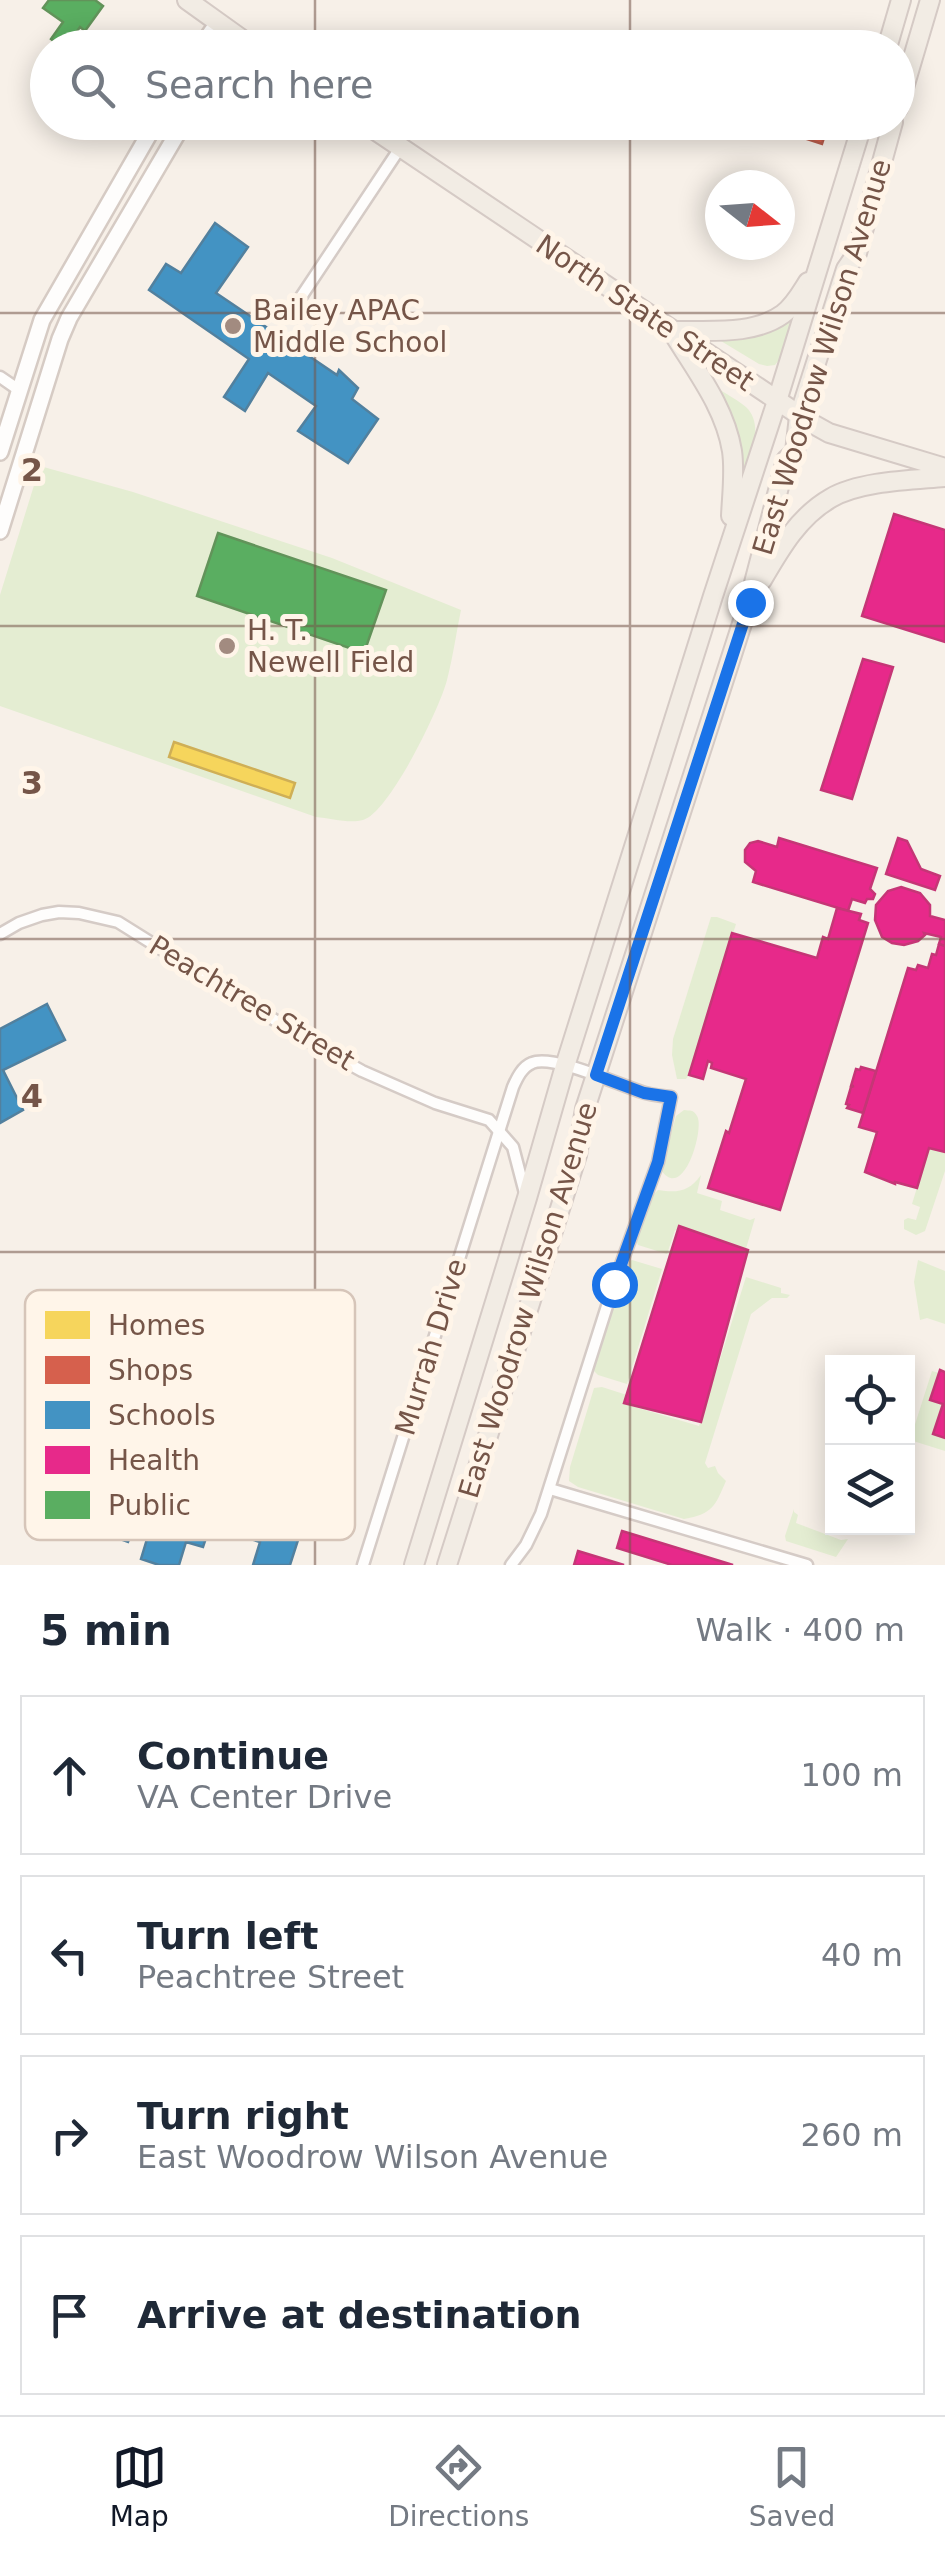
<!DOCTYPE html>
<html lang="en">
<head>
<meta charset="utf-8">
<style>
	body { margin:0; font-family:"DejaVu Sans",sans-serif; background:#f6f6f7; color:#1f2937 }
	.controls { position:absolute; right:30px; bottom:30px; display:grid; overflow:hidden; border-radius:0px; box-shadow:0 5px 25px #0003 }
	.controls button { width:90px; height:90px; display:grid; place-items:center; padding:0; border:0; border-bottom:2px solid #e0e1e3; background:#fff; color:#1f2937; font:50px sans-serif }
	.compass { position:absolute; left:705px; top:170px; width:90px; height:90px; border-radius:50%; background:#fff; box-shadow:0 5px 25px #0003; rotate:107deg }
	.stop { position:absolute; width:30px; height:30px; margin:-22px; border:8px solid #1a73e8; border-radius:50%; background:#fff }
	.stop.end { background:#1a73e8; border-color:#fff; box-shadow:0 2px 10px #0008 }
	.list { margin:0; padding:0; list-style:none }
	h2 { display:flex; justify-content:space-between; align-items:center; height:130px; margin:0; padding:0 40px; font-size:42px }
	h2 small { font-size:32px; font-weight:400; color:#747a83 }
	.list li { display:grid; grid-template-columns:65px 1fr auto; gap:30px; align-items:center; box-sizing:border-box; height:160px; margin:0 20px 20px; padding:0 20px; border:2px solid #e0e1e3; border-radius:0px }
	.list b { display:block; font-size:38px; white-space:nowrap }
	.list p { margin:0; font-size:32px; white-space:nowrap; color:#747a83 }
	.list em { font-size:32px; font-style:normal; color:#747a83 }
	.icon { flex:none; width:55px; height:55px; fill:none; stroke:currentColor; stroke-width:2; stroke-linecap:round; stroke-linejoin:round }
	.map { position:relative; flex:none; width:945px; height:1565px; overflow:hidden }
	.search { position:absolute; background:#fff; box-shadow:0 5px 25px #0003; left:30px; right:30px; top:30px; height:110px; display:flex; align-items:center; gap:25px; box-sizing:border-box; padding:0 35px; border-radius:55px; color:#747a83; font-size:38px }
	.sheet { height:850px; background:#fff }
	nav { display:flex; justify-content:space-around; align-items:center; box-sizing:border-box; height:140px; border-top:2px solid #e0e1e3; background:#fff; font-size:28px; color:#747a83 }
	nav a { display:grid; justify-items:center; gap:5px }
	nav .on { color:#111827 }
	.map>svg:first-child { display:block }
	.green { fill:#e4edd2 }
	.homes { fill:#f6d55c; stroke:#cfaf56; stroke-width:2.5 }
	.shops { fill:#d6604d; stroke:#b95d4c; stroke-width:2.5 }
	.schools { fill:#4393c3; stroke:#52809e; stroke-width:2.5 }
	.health { fill:#e7298a; stroke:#c53676; stroke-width:2.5 }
	.public { fill:#5aae61; stroke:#62935a; stroke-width:2.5 }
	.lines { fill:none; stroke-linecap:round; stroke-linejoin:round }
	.street-casing { stroke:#d5cbc6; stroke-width:15 }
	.secondary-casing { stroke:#d6cbc4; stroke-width:20 }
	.primary-casing { stroke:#d5cac5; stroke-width:22 }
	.street { stroke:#fefdfc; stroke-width:10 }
	.secondary { stroke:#fefdfc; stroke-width:15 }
	.primary { stroke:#f2ece4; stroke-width:18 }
	.route { stroke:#1a73e8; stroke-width:12 }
	.grid { fill:none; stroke:#755548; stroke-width:2.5; stroke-opacity:0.55 }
	.poi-dot { fill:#a28b80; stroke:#fff5e9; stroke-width:4 }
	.labels { text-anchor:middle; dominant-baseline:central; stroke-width:10; stroke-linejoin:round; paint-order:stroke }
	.poi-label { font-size:28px; fill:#755548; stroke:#fff5e9; text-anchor:start }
	.street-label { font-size:28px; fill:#755548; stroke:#fff5e9 }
	.key { fill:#fff5e9; stroke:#d6c5b9; stroke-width:2.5 }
	.key-label { font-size:28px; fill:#755548 }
	.grid-label { font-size:32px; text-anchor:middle; font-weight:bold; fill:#755548; stroke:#fff5e9; stroke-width:10; stroke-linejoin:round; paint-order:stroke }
</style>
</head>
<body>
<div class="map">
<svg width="945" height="1565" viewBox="0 0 945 1565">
	<rect width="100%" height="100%" fill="#f7f0e8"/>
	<g class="green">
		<path d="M796 318 783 355 775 365 767 366 759 364 716 338C745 335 771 335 796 318Z"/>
		<path d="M717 388C726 394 738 400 746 407 767 427 747 465 740 488Z"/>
		<path d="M40 466 133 492 332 558 461 610C456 634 453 657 447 680 440 708 389 813 363 820 350 824 330 818 316 817L0 706V595Z"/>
		<path d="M711 917H717L736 924 689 1075 686 1079H677L672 1055 673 1039Z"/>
		<path d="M684 1110C690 1111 693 1109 697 1116 705 1127 684 1203 661 1170L676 1116Z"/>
		<path d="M929 1148 945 1152V1171L925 1231 916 1235 904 1229V1220L908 1218 916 1220 920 1207 912 1204Z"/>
		<path d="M701 1175 697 1193 722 1201 720 1210 750 1220 755 1218 745 1252 675 1230 667 1254 638 1245 634 1236 653 1195 658 1190C677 1193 689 1192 701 1175Z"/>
		<path d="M632 1260 662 1269 627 1384 598 1375 592 1369 623 1266Z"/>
		<path d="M918 1260 945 1271V1324L927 1318 920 1320 914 1282Z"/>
		<path d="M746 1277 781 1288V1293L790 1295 787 1298H772L751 1314 705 1463 708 1468 715 1466 718 1473 726 1481C715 1506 713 1514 684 1519L578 1487 569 1481 570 1467 594 1388 602 1387 630 1396 628 1405 699 1426Z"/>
		<path d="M932 1371 939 1373 930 1400 943 1404 933 1434 945 1438V1451L910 1440Z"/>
		<path d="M794 1509V1512L798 1515 796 1523 841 1540 848 1539 836 1557 786 1541 785 1536Z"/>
	</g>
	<path class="homes" d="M174 742 295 783 290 798 169 757Z"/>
	<path class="shops" d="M769 122H829L822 144 782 131 783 127Z"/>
	<g class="schools">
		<path d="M215 223 248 247 216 293 337 375 339 370 358 388 352 399 378 419 348 463 298 431 316 406 268 373 245 411 224 397 249 359 149 290 166 264 181 273Z"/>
		<path d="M47 1004 65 1040 3 1070 23 1110 0 1123V1029Z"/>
		<path d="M256 1381 346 1409 332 1454 315 1449 305 1480 316 1484 290 1565H253L260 1542 210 1526 203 1547 186 1542 179 1565H159L141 1559 147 1539 131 1534 128 1542 120 1539 125 1522 116 1519 144 1432 133 1429 148 1384 246 1415Z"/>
	</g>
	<g class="health">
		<path d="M894 514 945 530V642L862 616Z"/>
		<path d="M863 659 893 667 852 799 821 790Z"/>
		<path d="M779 838 877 868 870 889 875 894 873 899H867L865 903 852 899 848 911 753 882 756 871 745 862V850L750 843 758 841 777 847Z"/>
		<path d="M898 838 907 841 921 869 940 876 935 890 886 874Z"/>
		<path d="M901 887 920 893 930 905V916L945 920V946L939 944 941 937 924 933 925 935 918 941 904 945 892 943 882 937 875 920 876 905 888 891Z"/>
		<path d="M837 908 861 914 859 920 868 923 780 1210 708 1188 726 1131 729 1133 746 1079 711 1068 712 1063 708 1061 703 1079 689 1075 732 933 817 958 823 937 828 939Z"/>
		<path d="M939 944 945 946V1152L929 1148 917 1188 895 1182V1184L865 1172 877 1132 859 1127 908 968 916 970 918 965 928 968 932 954 936 955Z"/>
		<path d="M861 1067 876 1071 863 1113 847 1108 849 1105 846 1104 851 1087 854 1086H851L856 1069 860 1070Z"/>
		<path d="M679 1226 748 1250 701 1422 624 1403Z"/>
		<path d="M940 1370 945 1372V1438L933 1434 943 1404 930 1400Z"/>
		<path d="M622 1531 733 1565H672L617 1548Z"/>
		<path d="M578 1551 624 1565H574Z"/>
	</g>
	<g class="public">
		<path d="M49 0H95L103 6 85 31 80 27 65 48H62L51 39 63 22 43 8Z"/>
		<path d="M218 533 386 590 364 653 197 596Z"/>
	</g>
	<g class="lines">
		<defs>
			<g id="street">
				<path d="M297 303 400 148"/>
				<path d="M0 377 19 390"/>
				<path d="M0 934 19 923 42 915 59 912 79 913 118 922 313 1044 362 1071 435 1103 489 1120 513 1147 525 1193"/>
				<path d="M550 1489 807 1565"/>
				<path d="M363 1565 513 1087C517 1078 522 1067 532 1063 552 1054 617 1084 639 1091 649 1095 660 1096 671 1097L658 1162 614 1284 541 1514 526 1545 511 1565"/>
			</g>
			<g id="secondary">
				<path d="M200 48 218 23"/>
				<path d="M0 452 42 320 156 122"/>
				<path d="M0 531 60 339 69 318 184 122"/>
			</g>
			<g id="primary">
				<path d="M187 0 254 48"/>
				<path d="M887 48 901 0"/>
				<path d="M898 108 930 0"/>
				<path d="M363 122 811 423 829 433 945 468"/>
				<path d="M673 331C708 330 753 336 783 314 794 306 801 293 808 282"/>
				<path d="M675 336C697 372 725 408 732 451 735 472 732 494 731 516"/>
				<path d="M762 580C780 549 799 516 831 498 860 481 912 480 945 477"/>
				<path d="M414 1565 527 1198 565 1066 713 596 777 401 863 122"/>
				<path d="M447 1565 577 1155 585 1109 749 602 786 460 795 452 799 416 846 269 857 253 893 122"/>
			</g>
		</defs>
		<use href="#street" class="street-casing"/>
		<use href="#secondary" class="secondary-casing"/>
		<use href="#primary" class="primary-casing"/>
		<use href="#street" class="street"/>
		<use href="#secondary" class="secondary"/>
		<use href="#primary" class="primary"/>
	</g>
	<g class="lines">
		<path class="route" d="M614 1284 658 1162 671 1097 644 1093 596 1075 750 602"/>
	</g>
	<path class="grid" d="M315 0V48M630 0V48M315 122V1565M630 122V1565M0 313H945M0 626H945M0 939H945M0 1252H945"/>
	<g class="poi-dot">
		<circle cx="233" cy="326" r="10"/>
		<circle cx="227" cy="646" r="10"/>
	</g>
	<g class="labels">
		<g class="poi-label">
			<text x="253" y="310">Bailey APAC<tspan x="253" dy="32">Middle School</tspan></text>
			<text x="247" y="630">H. T.<tspan x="247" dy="32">Newell Field</tspan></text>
		</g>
		<g class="street-label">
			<text transform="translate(645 313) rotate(34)">North State Street</text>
			<text transform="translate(822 357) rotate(-73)">East Woodrow Wilson Avenue</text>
			<text transform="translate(252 1003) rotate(31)">Peachtree Street</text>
			<text transform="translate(528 1300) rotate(-73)">East Woodrow Wilson Avenue</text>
			<text transform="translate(431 1347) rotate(-73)">Murrah Drive</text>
		</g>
	</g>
	<rect x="25" y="1290" width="330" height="250" rx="15" class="key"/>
	<rect x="45" y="1311" width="45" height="28" fill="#f6d55c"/>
	<rect x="45" y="1356" width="45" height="28" fill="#d6604d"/>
	<rect x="45" y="1401" width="45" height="28" fill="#4393c3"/>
	<rect x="45" y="1446" width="45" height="28" fill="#e7298a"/>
	<rect x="45" y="1491" width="45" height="28" fill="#5aae61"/>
	<g class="key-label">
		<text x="108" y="1335">Homes</text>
		<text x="108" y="1380">Shops</text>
		<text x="108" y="1425">Schools</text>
		<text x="108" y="1470">Health</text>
		<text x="108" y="1515">Public</text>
	</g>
	<g class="grid-label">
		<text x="32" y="481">2</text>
		<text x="32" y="794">3</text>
		<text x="32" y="1107">4</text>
	</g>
</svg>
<div class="controls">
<button><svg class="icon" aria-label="locate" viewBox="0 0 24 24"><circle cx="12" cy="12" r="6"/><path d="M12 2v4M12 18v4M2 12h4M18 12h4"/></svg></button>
<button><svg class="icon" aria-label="layers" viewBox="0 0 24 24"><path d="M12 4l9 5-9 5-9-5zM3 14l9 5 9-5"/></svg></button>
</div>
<svg class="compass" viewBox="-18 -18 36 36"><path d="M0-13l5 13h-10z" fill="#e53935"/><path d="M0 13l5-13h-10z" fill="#747a83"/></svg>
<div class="stop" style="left:614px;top:1284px"></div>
<div class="stop end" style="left:750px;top:602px"></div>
<div class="search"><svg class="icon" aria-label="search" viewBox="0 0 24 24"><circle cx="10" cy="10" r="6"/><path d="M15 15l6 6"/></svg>Search here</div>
</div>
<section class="sheet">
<h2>5 min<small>Walk · 400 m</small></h2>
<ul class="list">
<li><svg class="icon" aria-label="ahead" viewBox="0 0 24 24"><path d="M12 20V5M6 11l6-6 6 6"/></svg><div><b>Continue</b><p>VA Center Drive</p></div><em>100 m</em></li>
<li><svg class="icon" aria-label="left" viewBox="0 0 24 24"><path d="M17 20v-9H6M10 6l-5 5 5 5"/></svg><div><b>Turn left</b><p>Peachtree Street</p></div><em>40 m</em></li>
<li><svg class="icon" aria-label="right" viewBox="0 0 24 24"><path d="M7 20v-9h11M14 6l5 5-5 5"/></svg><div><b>Turn right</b><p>East Woodrow Wilson Avenue</p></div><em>260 m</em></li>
<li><svg class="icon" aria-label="arrive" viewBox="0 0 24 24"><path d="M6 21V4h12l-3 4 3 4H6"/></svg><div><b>Arrive at destination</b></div></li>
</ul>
</section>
<nav>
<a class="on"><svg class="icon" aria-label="map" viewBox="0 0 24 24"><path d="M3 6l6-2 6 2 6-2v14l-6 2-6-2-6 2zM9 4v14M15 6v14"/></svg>Map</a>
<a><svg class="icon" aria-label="directions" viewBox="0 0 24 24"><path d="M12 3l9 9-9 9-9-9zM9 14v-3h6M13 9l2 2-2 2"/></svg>Directions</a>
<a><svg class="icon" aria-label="saved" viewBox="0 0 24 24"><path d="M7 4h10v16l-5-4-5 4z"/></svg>Saved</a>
</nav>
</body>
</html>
